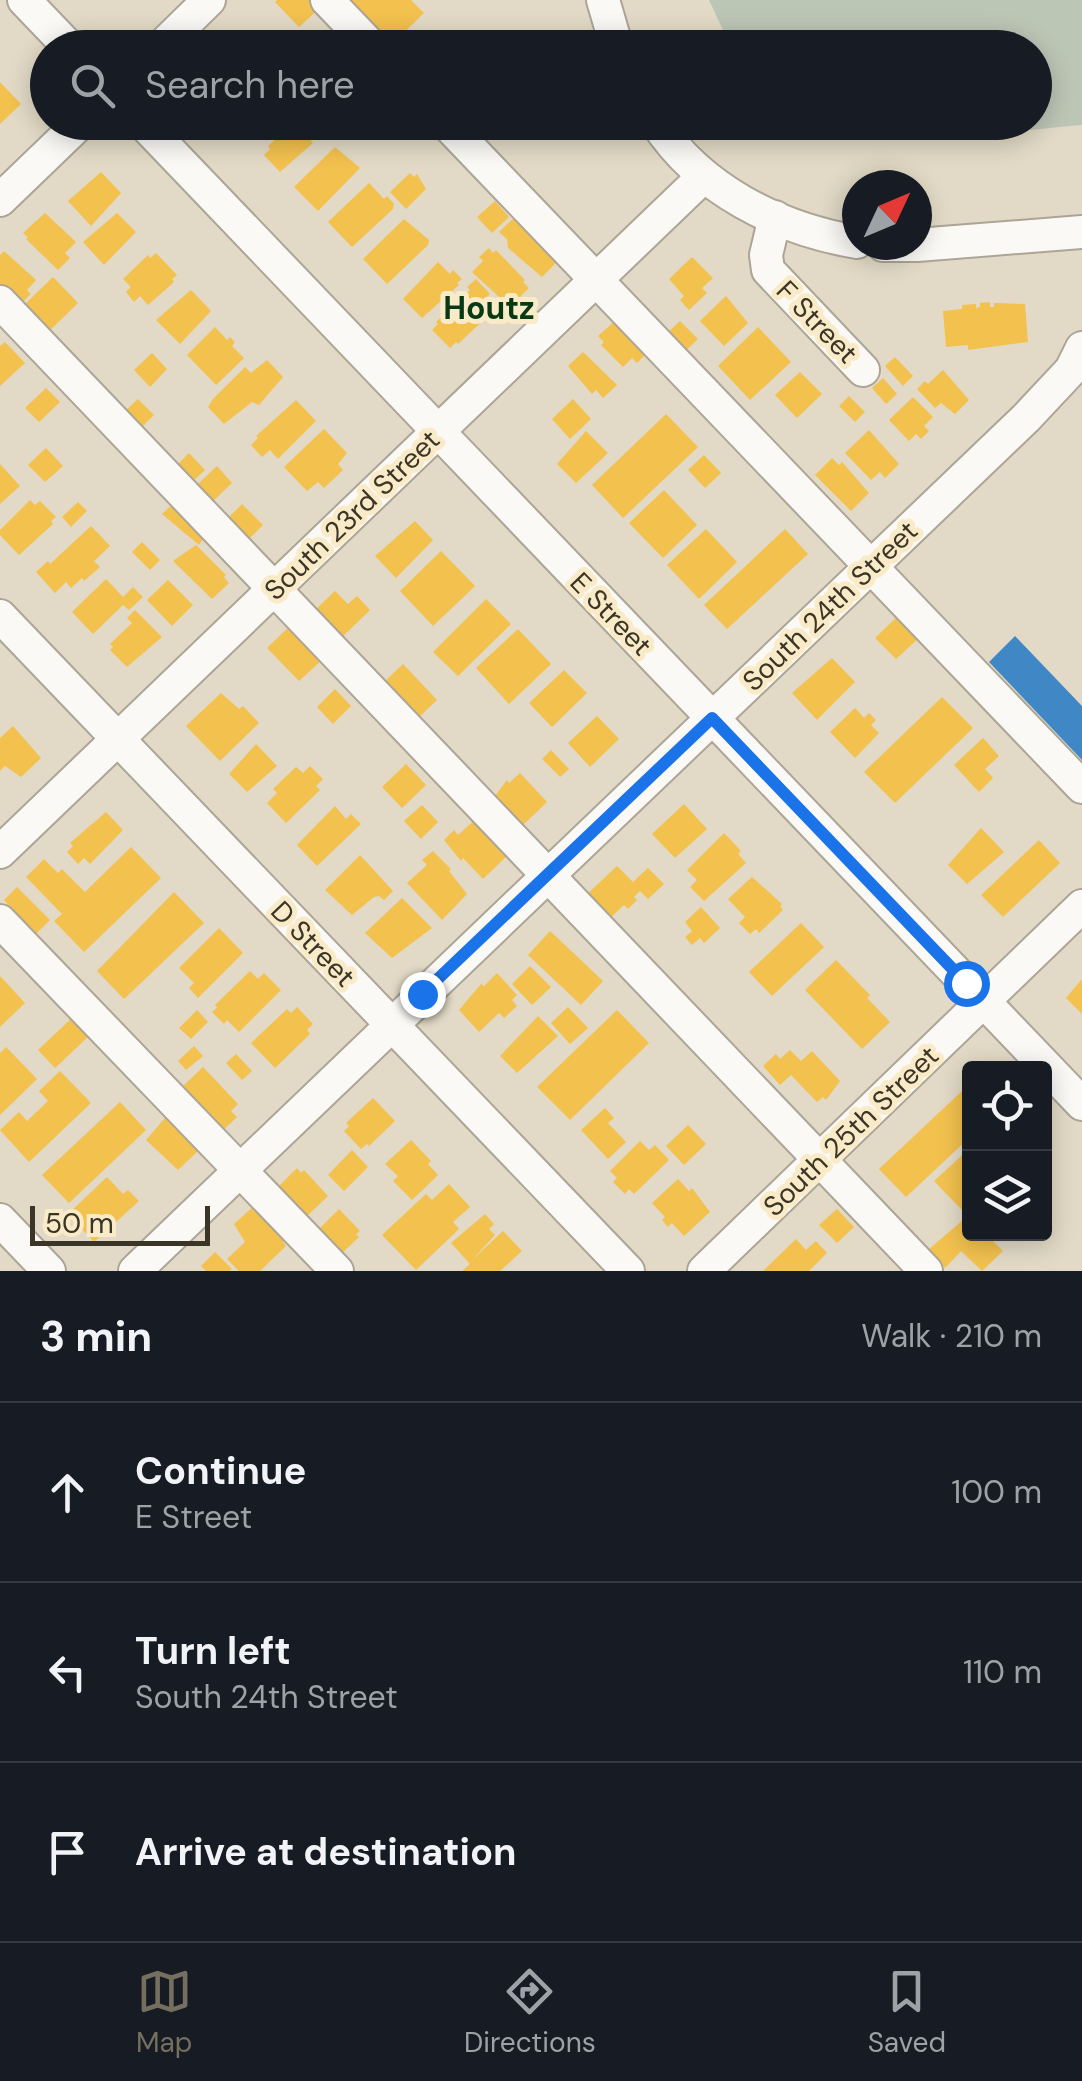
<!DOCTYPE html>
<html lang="en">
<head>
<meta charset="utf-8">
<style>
	body { margin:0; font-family:"DM Sans",sans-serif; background:#242831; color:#f1f3f6 }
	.controls { position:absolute; right:30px; bottom:30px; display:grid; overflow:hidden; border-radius:10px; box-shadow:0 5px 25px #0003 }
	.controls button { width:90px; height:90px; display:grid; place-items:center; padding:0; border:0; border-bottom:2px solid #363941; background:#171b24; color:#f1f3f6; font:50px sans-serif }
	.compass { position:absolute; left:842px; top:170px; width:90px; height:90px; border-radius:50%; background:#171b24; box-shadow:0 5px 25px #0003; rotate:46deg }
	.scale { position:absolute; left:30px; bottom:25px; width:180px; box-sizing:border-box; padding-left:10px; border:5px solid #3b3527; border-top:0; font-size:28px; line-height:35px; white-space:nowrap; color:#3b3527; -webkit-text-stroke:8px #faebc8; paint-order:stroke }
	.stop { position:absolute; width:30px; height:30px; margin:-22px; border:8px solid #1a73e8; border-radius:50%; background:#fff }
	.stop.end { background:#1a73e8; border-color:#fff; box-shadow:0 2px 10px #0008 }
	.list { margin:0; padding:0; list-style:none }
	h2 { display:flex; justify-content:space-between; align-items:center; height:130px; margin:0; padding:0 40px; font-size:42px }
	h2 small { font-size:32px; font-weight:400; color:#9ea1a6 }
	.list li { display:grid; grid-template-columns:65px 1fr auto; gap:30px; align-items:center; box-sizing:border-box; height:180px; padding:0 40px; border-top:2px solid #363941 }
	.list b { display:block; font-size:38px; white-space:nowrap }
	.list p { margin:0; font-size:32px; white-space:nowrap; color:#9ea1a6 }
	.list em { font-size:32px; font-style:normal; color:#9ea1a6 }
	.icon { flex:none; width:55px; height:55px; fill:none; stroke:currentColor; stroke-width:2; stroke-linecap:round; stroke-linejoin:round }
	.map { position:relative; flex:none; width:1082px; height:1271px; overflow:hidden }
	.search { position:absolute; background:#171b24; box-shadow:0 5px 25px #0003; left:30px; right:30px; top:30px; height:110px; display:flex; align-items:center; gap:25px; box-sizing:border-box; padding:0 35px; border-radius:55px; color:#9ea1a6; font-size:38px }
	.sheet { height:670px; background:#171b24 }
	nav { display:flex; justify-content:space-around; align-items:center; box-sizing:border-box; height:140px; border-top:2px solid #363941; background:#171b24; font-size:28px; color:#9ea1a6 }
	nav a { display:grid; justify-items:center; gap:5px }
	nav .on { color:#756f5f }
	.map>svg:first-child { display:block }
	.green { fill:#bcc6b5 }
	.homes { fill:#f2c14e }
	.schools { fill:#3f88c5 }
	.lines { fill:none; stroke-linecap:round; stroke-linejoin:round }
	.minor-casing { stroke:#aca596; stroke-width:36 }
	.minor { stroke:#fbf9f6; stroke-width:32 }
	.route { stroke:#1a73e8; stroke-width:12 }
	.labels { text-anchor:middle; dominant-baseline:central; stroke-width:10; stroke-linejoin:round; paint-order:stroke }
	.street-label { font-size:28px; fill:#3b3527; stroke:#faebc8 }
	.quarter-label { font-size:32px; font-weight:bold; fill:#073915; stroke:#faebc8 }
</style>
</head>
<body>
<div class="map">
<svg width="1082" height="1271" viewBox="0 0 1082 1271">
	<rect width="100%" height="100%" fill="#e2dac6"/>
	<path class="green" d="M709 0H1082V125C1014 130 873 154 815 123L1034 122V48L731 47Z"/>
	<g class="homes">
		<path d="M277 0H317L322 6 299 27 275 2Z"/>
		<path d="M349 0H411L424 13 392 44Z"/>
		<path d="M0 82 21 104 0 124Z"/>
		<path d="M236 122H271L252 140Z"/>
		<path d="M293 122 313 143 280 172 264 155 270 149 268 146Z"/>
		<path d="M335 147 360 168 318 211 294 187Z"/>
		<path d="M101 172 121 193 91 226 68 201Z"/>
		<path d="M410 173 414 177 417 174 426 189 406 209 390 192Z"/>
		<path d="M369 183 384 199 387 196 394 204 393 209 352 247 328 222Z"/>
		<path d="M495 201 509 217 492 233 477 217Z"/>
		<path d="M45 213 76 242 65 253 70 258 58 270 26 239 28 237 23 233Z"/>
		<path d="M117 213 136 232 104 265 83 242Z"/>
		<path d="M518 214 562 257 542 277 508 248 507 239 499 232Z"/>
		<path d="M404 219 429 240 428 245 387 284 363 259Z"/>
		<path d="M489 248 493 253 496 250 525 280 523 282 529 288 510 307 472 272 483 261 479 257Z"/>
		<path d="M4 251 36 280 27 290 31 294 18 306 0 292V255Z"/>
		<path d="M156 253 177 275 172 279 174 282 148 305 140 296 134 302 126 292 131 287 123 279 148 255 150 258Z"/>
		<path d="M692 257 713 278 702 288 707 293 689 310 680 300 684 296 669 279Z"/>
		<path d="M438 262 450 274 453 270 462 279 457 283 459 285 422 318 403 299Z"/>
		<path d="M53 277 78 303 45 335 20 309Z"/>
		<path d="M476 279 490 294 483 301 490 307 485 311 489 315 458 344 456 342 450 348 432 330 438 324 436 322 470 290 467 287Z"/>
		<path d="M191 290 211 311 180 344 156 320Z"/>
		<path d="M726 296 748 323 724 346 700 321Z"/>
		<path d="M990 302V307H994V303L1025 304 1028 342 968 350V345L946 347 943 311 962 309V305L976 304V308L980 307V303Z"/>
		<path d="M616 320 647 353 637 363 632 358 623 367 601 345 604 342 598 336Z"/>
		<path d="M680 321 698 339 680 356 662 338Z"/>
		<path d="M215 327 227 340 230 337 235 342 232 346 244 358 216 385 187 355Z"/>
		<path d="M758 327 791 362 750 400 718 366Z"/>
		<path d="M5 342 25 363 0 386V346Z"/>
		<path d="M583 352 617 385 603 398 596 390 592 394 568 366Z"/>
		<path d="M152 353 167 369 150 387 134 370Z"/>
		<path d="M895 357 913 376 903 386 885 366Z"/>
		<path d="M267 360 283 377 259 405 252 402 224 424 208 407 213 399 245 367 251 373Z"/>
		<path d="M943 370 969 400 955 414 941 403 935 408 917 389 925 381 928 384Z"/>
		<path d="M800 372 822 394 797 418 775 395Z"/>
		<path d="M883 378 897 394 886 404 872 388Z"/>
		<path d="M46 388 60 402 39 422 25 408Z"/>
		<path d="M849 396 865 412 855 422 839 406Z"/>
		<path d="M913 397 933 417 924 426 929 431 921 439 916 434 909 441 889 420Z"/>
		<path d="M138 399 154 415 137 432 121 415Z"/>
		<path d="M573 399 591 419 570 439 552 419Z"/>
		<path d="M296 400 316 421 278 459 270 450 262 457 251 445 258 438 256 436Z"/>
		<path d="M666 414 698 447 623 518 592 485Z"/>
		<path d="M324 429 347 453 338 464 343 470 324 488 318 482 307 491 284 467Z"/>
		<path d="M869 430 899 464 885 478 880 472 871 480 845 453Z"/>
		<path d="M586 431 608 453 576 483 557 464Z"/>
		<path d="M46 448 63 466 45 482 28 465Z"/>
		<path d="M189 453 205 470 189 485 173 469Z"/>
		<path d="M704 455 721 473 705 488 688 470Z"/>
		<path d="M832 458 839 465 842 462 869 493 851 511 815 475Z"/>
		<path d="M0 464 20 486 0 504Z"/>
		<path d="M217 466 232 483 213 501 198 484Z"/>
		<path d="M664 490 697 525 663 558 629 523Z"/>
		<path d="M30 500 35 505 40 501 56 517 51 521 53 524 19 555 0 535V530Z"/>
		<path d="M176 501 208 532 199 545 162 514Z"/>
		<path d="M78 502 87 511 71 527 62 517Z"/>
		<path d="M242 504 263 525 245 543 224 522Z"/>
		<path d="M415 521 433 540 396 578 375 556Z"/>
		<path d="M91 526 110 546 94 561 100 567 84 581 82 578 71 588 66 582 55 593 36 572 48 561 50 564Z"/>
		<path d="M706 529 737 562 699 599 667 565Z"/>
		<path d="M785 529 808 554 727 629 704 605Z"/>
		<path d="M142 542 160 560 150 570 132 552Z"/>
		<path d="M196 545 226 575 224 577 229 583 212 599 173 561Z"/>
		<path d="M441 551 475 586 433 626 400 591Z"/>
		<path d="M106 579 123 597 133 587 143 597 129 610 123 605 93 634 72 612Z"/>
		<path d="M168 580 193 605 172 626 147 600Z"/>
		<path d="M335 591 348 604 357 596 370 610 337 642 310 615Z"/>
		<path d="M486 599 511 624 458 676 433 652Z"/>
		<path d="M135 610 162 637 127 667 110 650 113 647 110 644 132 623 127 618Z"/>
		<path d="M900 614 921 636 896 659 875 638Z"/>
		<path d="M290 626 323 659 299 681 267 648Z"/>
		<path d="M518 629 551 664 509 704 476 668Z"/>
		<path d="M832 658 855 682 817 720 792 693Z"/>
		<path d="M403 664 437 700 414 722 380 686Z"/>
		<path d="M564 670 587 693 552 727 529 703Z"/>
		<path d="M335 689 351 706 333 724 317 707Z"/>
		<path d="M221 693 239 709 243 706 259 723 220 761 186 726Z"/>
		<path d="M942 697 973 728 895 803 864 772Z"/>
		<path d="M855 708 864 718 869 713 876 720 871 725 879 733 855 758 830 732Z"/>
		<path d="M597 716 619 739 590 767 568 743Z"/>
		<path d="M13 726 41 758 21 777 5 766 0 771V738Z"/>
		<path d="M983 738 999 756 985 769 993 778 979 792 954 765Z"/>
		<path d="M256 744 277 766 247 792 229 774Z"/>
		<path d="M551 750 569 769 560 777 542 759Z"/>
		<path d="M406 764 426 785 402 808 382 787Z"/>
		<path d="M310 766 323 779 316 786 320 790 286 823 267 803 277 793 273 789 296 767 303 773Z"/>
		<path d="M520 773 547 802 523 825 495 796 507 780 509 783Z"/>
		<path d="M684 804 707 829 675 858 652 834Z"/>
		<path d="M422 805 438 822 421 839 404 821Z"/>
		<path d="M335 806 346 819 351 814 361 824 317 866 297 845Z"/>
		<path d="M106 812 123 830 90 864 84 858 78 864 67 852 73 846 70 843Z"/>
		<path d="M478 817 511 852 483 879 463 858 461 861 444 840 454 830 458 835Z"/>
		<path d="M981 828 1004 852 967 884 948 865Z"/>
		<path d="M724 833 741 851 738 854 746 863 704 901 690 887 697 880 687 870Z"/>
		<path d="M1039 840 1060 863 1003 917 981 895Z"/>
		<path d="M131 847 161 878 84 952 54 921 62 914 26 877 44 859 58 873 62 869 85 892Z"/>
		<path d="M433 851 451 869 449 871 467 894 442 920 407 883 427 865 422 860Z"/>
		<path d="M360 855 393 891 384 900 379 896 374 897 352 915 325 890Z"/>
		<path d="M617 866 633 882 648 868 664 884 648 899 640 891 634 897 637 900 628 909 624 905 608 920 585 896Z"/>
		<path d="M752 877 782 904 780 906 783 910 759 933 756 929 750 934 739 923 745 917 728 899Z"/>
		<path d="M17 887 50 920 32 938 23 929 27 925 4 900Z"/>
		<path d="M174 892 204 923 124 999 97 971Z"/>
		<path d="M402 898 432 928 392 958 365 933Z"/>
		<path d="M701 907 720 928 704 943 700 938 692 945 685 937 692 931 685 922Z"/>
		<path d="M801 923 824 947 772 996 749 972Z"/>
		<path d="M219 928 243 953 198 998 189 988 194 983 179 968Z"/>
		<path d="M550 931 603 981 581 1005 528 955Z"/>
		<path d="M836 960 870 995 867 998 890 1022 862 1049 805 990Z"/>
		<path d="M530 966 551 987 532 1005 512 984Z"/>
		<path d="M250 971 258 979 264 973 281 990 239 1032 227 1020 224 1024 212 1012 217 1008 215 1005Z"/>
		<path d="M497 973 517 995 512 1000 517 1006 504 1018 499 1013 479 1032 459 1010 481 984 484 986Z"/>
		<path d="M0 976 25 1003 0 1027Z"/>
		<path d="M1082 979V1014L1066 998Z"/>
		<path d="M297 1007 313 1024 307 1030 310 1034 275 1068 251 1043 287 1009 291 1013Z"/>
		<path d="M568 1007 588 1028 570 1044 551 1023Z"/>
		<path d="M197 1010 208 1022 191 1039 179 1028Z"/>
		<path d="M617 1010 649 1043 570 1120 537 1087Z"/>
		<path d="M74 1016 91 1034 55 1068 38 1050Z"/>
		<path d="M538 1016 558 1036 517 1073 500 1056Z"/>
		<path d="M194 1046 203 1056 186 1070 178 1061Z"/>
		<path d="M6 1047 37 1079 0 1115V1053Z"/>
		<path d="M790 1050 801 1061 812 1051 840 1081 826 1100 823 1097 817 1102 791 1075 780 1085 763 1066 776 1054 780 1059Z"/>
		<path d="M236 1054 252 1071 242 1080 226 1063Z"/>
		<path d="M203 1067 238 1104 231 1111 237 1117 219 1134 178 1091Z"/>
		<path d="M60 1071 91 1103 29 1162 0 1130 19 1112 27 1121 48 1101 39 1091Z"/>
		<path d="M962 1091 970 1099V1137L906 1197 879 1169Z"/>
		<path d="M373 1098 395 1121 369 1146 367 1144 361 1149 344 1131 349 1126 346 1123Z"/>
		<path d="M120 1102 146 1130 69 1203 42 1175Z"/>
		<path d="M605 1108 614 1118 608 1123 626 1142 608 1159 581 1130Z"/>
		<path d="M171 1117 201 1148 178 1170 146 1140 165 1118Z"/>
		<path d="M688 1125 706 1144 684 1165 666 1146Z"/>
		<path d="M411 1140 431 1161 428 1164 438 1175 412 1200 393 1181 398 1176 385 1164Z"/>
		<path d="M640 1141 649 1150 655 1145 669 1160 634 1194 629 1189 625 1194 613 1182 617 1178 610 1171Z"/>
		<path d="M970 1148V1206L963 1211 934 1181Z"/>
		<path d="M352 1150 368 1167 344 1191 328 1175Z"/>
		<path d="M297 1168 301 1173 304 1170 328 1196 305 1218 281 1193 284 1191 279 1186Z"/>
		<path d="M107 1177 123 1194 128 1190 139 1201 94 1242 68 1214Z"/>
		<path d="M678 1179 689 1191 692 1188 710 1212 684 1236 672 1223 668 1227 662 1220 665 1217 652 1203Z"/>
		<path d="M449 1184 470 1207 453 1222 459 1229 416 1270 382 1235 426 1194 432 1200Z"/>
		<path d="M254 1206 289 1236 283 1242 286 1246 260 1271H239L227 1259 245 1242 234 1224Z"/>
		<path d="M339 1209 360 1231 356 1234 359 1237 341 1254 318 1230Z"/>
		<path d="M837 1209 854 1227 837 1243 819 1225Z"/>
		<path d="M485 1214 494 1224 489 1229 495 1235 472 1260 503 1231 522 1251 500 1271H462L470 1264 451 1243Z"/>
		<path d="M970 1214V1234H986L1003 1251 982 1271 961 1251 945 1268 928 1250Z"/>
		<path d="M796 1239 806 1250 816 1241 827 1253 809 1271H763Z"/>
		<path d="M215 1252 232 1269 230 1271H206L201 1266Z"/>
	</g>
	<path class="schools" d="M1015 636 1082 706V760L989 662Z"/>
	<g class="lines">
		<defs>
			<g id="minor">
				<path d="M24 0 70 48"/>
				<path d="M327 0 373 48"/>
				<path d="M603 0 617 48"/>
				<path d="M160 48 209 0"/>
				<path d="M142 122 1082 1104"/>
				<path d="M445 122 1082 787"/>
				<path d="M656 122C700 190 779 229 857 242"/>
				<path d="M0 200 81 122"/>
				<path d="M775 217 766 255 768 270 863 370"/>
				<path d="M883 245H913"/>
				<path d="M917 245 1082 232"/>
				<path d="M0 302 926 1271"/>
				<path d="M0 616 628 1271"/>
				<path d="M0 852 703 177"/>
				<path d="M0 921 337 1271"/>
				<path d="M0 1220 49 1271"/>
				<path d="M135 1271 1026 418 1071 370 1082 348"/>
				<path d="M704 1271 1082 906"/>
			</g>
		</defs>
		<use href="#minor" class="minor-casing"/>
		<use href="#minor" class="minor"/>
	</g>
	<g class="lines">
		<path class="route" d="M422 994 712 718 966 983"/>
	</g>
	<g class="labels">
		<g class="street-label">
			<text transform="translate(817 322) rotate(46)">F Street</text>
			<text transform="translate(352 515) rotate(-44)">South 23rd Street</text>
			<text transform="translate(830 606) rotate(-44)">South 24th Street</text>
			<text transform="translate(611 614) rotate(46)">E Street</text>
			<text transform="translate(313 944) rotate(46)">D Street</text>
			<text transform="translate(851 1131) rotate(-44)">South 25th Street</text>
		</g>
		<g class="quarter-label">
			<text x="489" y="308">Houtz</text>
		</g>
	</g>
</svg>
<div class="controls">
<button><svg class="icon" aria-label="locate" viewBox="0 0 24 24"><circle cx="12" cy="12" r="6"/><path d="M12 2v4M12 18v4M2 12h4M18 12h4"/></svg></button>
<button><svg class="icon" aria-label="layers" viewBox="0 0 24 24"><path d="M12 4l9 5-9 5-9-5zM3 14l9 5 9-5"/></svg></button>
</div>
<svg class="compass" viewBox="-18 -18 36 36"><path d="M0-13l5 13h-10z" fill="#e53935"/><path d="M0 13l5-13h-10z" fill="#9ea1a6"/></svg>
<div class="scale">50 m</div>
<div class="stop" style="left:966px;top:983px"></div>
<div class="stop end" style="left:422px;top:994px"></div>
<div class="search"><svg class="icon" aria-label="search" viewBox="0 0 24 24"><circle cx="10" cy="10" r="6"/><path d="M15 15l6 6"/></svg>Search here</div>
</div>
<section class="sheet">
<h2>3 min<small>Walk · 210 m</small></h2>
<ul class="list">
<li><svg class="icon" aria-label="ahead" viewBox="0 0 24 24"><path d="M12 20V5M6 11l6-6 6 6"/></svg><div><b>Continue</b><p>E Street</p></div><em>100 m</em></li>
<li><svg class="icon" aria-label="left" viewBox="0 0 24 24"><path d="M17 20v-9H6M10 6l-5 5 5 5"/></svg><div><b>Turn left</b><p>South 24th Street</p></div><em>110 m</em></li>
<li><svg class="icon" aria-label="arrive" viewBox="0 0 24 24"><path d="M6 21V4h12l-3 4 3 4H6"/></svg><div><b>Arrive at destination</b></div></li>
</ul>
</section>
<nav>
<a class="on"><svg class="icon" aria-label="map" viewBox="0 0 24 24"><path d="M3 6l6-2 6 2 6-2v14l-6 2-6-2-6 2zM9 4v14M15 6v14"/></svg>Map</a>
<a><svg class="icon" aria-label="directions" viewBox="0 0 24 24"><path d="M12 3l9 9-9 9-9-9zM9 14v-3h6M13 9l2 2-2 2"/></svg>Directions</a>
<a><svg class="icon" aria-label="saved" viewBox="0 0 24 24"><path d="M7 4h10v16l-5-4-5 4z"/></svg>Saved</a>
</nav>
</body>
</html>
